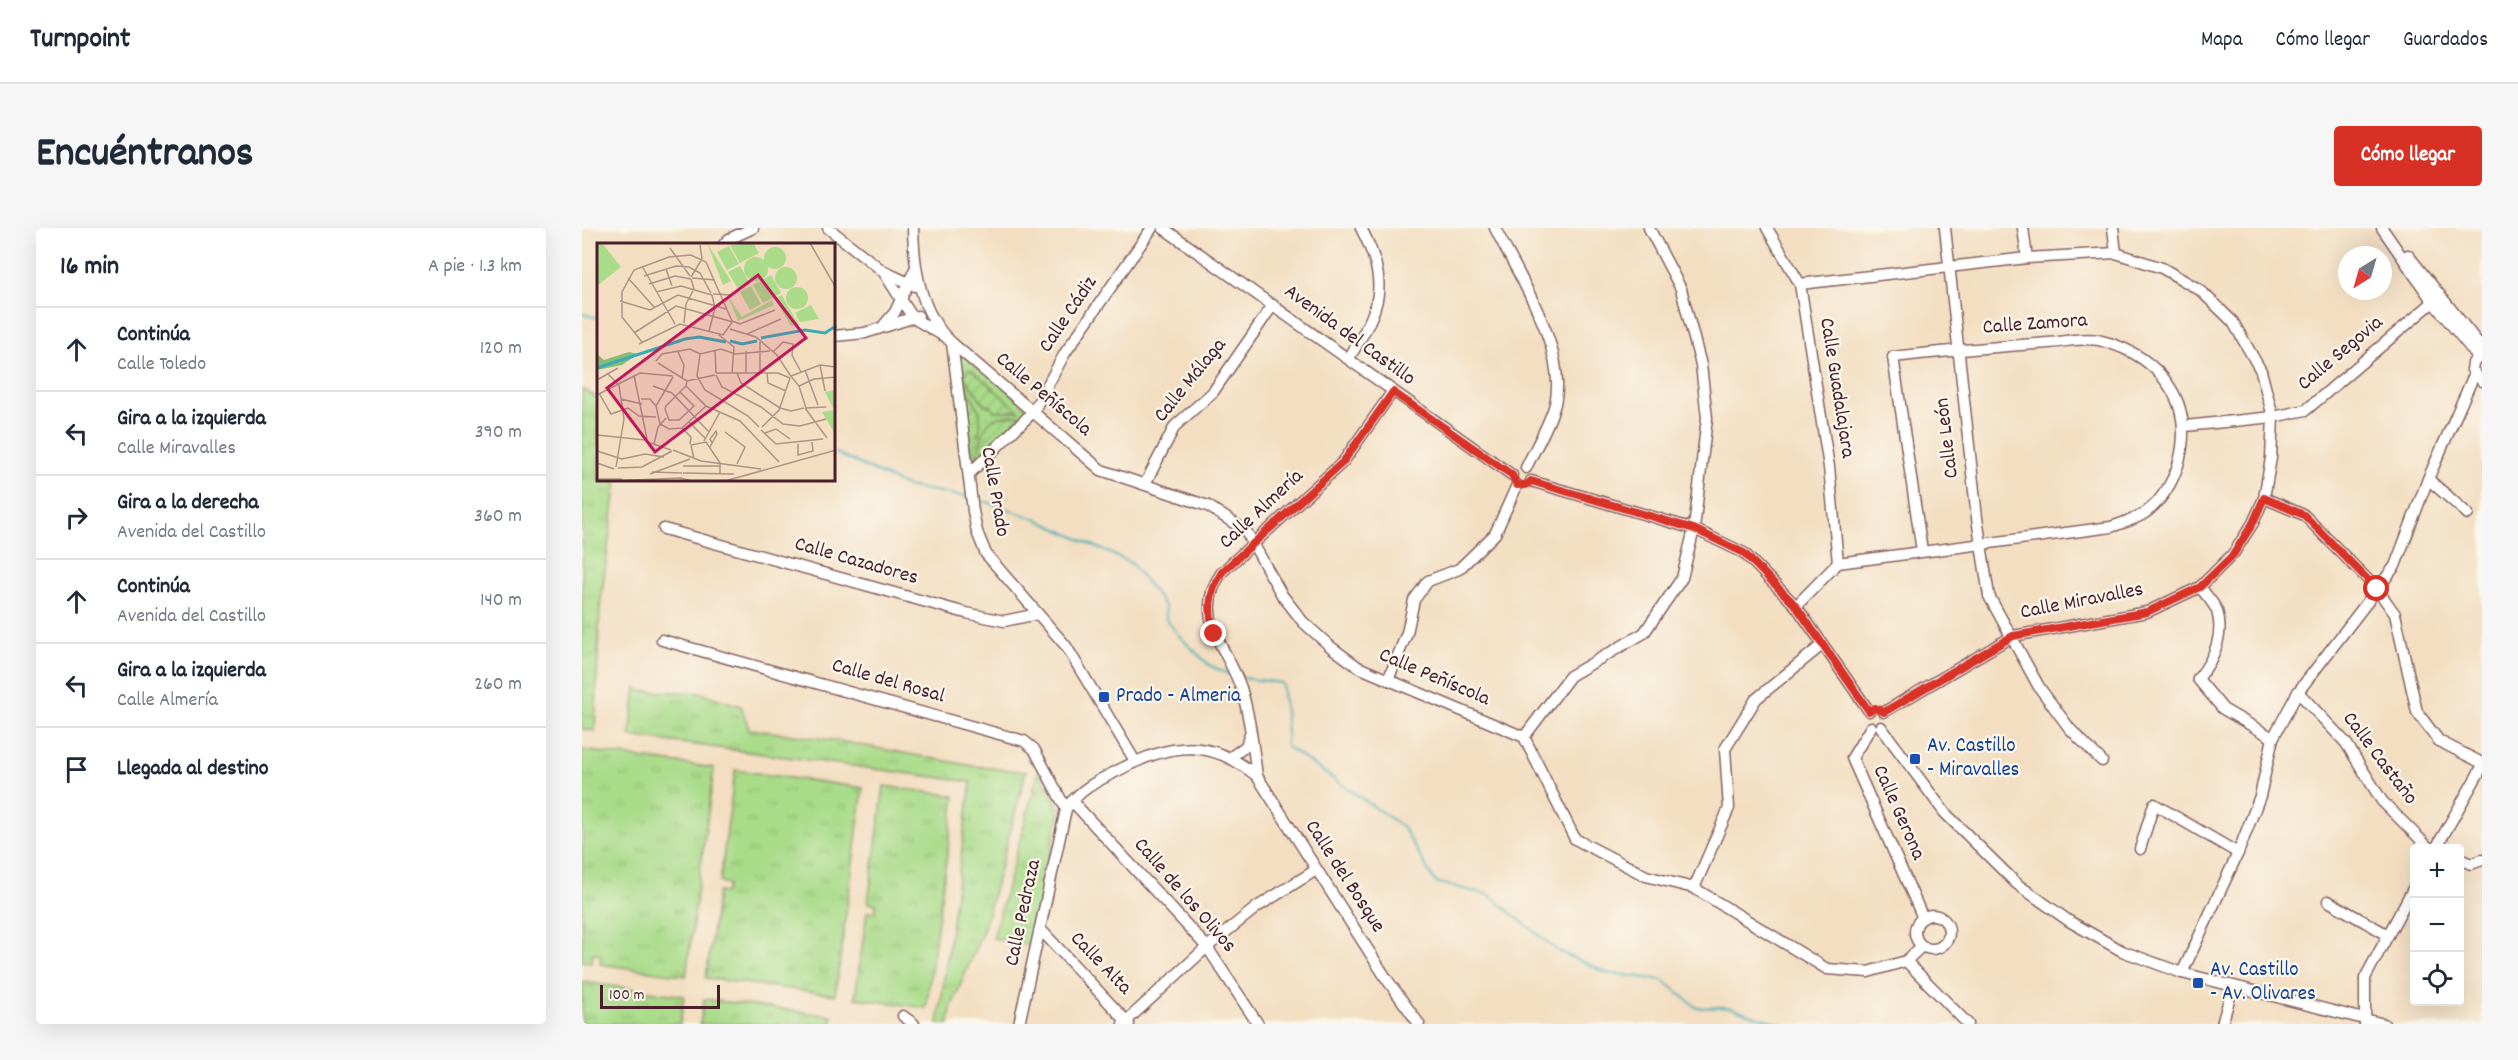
<!DOCTYPE html>
<html lang="es">
<head>
<meta charset="utf-8">
<style>
	body { margin:0; font-family:Dekko,sans-serif; background:#f6f6f7; color:#1f2937 }
	.controls { position:absolute; right:18px; bottom:18px; display:grid; overflow:hidden; border-radius:6px; box-shadow:0 6px 24px #0002 }
	.controls button { width:54px; height:54px; display:grid; place-items:center; padding:0; border:0; border-bottom:2px solid #e0e1e3; background:#fff; color:#1f2937; font:30px sans-serif }
	.compass { position:absolute; left:1756px; top:18px; width:54px; height:54px; border-radius:50%; background:#fff; box-shadow:0 6px 24px #0002; rotate:217deg }
	.scale { position:absolute; left:18px; bottom:15px; width:120px; box-sizing:border-box; padding-left:6px; border:3px solid #4a1f2b; border-top:0; font-size:16px; line-height:21px; white-space:nowrap; color:#4a1f2b; -webkit-text-stroke:4px #fbf7ec; paint-order:stroke }
	.stop { position:absolute; width:18px; height:18px; margin:-14px; border:4px solid #d93025; border-radius:50%; background:#fff }
	.stop.end { background:#d93025; border-color:#fff; box-shadow:0 2px 6px #0008 }
	.list { margin:0; padding:0; list-style:none }
	h2 { display:flex; justify-content:space-between; align-items:center; height:78px; margin:0; padding:0 24px; font-size:26px }
	h2 small { font-size:20px; font-weight:400; color:#747a83 }
	.list li { display:grid; grid-template-columns:39px 1fr auto; gap:18px; align-items:center; box-sizing:border-box; height:84px; padding:0 24px; border-top:2px solid #e0e1e3 }
	.list b { display:block; font-size:22px; white-space:nowrap }
	.list p { margin:0; font-size:20px; white-space:nowrap; color:#747a83 }
	.list em { font-size:20px; font-style:normal; color:#747a83 }
	.icon { flex:none; width:33px; height:33px; fill:none; stroke:currentColor; stroke-width:2; stroke-linecap:round; stroke-linejoin:round }
	.map { position:relative; flex:none; width:1900px; height:796px; overflow:hidden; border-radius:6px }
	header { display:flex; align-items:center; gap:36px; box-sizing:border-box; height:84px; padding:0 30px; background:#fff; border-bottom:2px solid #e0e1e3 }
	header strong { font-size:28px }
	nav { display:flex; gap:33px; margin-inline-start:auto; font-size:21px }
	.intro { display:flex; align-items:center; justify-content:space-between; box-sizing:border-box; height:144px; padding:0 36px }
	h1 { margin:0; font-size:42px }
	.button { padding:15px 27px; border-radius:6px; background:#d93025; color:#fff; font-size:21px; font-weight:700 }
	main { display:flex; gap:36px; padding:0 36px }
	aside { flex:1; background:#fff; border-radius:6px; box-shadow:0 6px 24px #0002 }
	.map>svg:first-child { display:block }
	.grass { fill:url(#grass-tufts); stroke:#7a7d5a; stroke-width:1.5 }
	.park { fill:url(#park-dots); stroke:#7a7d5a; stroke-width:1.5 }
	.garden { fill:url(#garden-furrows); stroke:#7a7d5a; stroke-width:1.5 }
	.lines { fill:none; stroke-linecap:round; stroke-linejoin:round }
	.stream { stroke:#39abb4; stroke-width:2 }
	.minor-casing { stroke:#856260; stroke-width:13 }
	.minor { stroke:#fff; stroke-width:10 }
	.route { stroke:#d93025; stroke-width:8 }
	.transit-dot { fill:#1a4fb4; stroke:#fbf7ec; stroke-width:2 }
	.labels { text-anchor:middle; dominant-baseline:central; stroke-width:4.5; stroke-linejoin:round; paint-order:stroke }
	.street-label { font-size:21px; fill:#4a1f2b; stroke:#fbf7ec }
	.transit-label { font-size:21px; fill:#164399; stroke:#fbf7ec; text-anchor:start }
	.inset-river { fill:none; stroke:#39abb4; stroke-width:3 }
	.inset-road { fill:none; stroke:#af9285; stroke-width:1.5 }
	.view { fill:#c2185b; fill-opacity:0.15; stroke:#c2185b; stroke-width:3 }
	.inset-edge { fill:none; stroke:#4a1f2b; stroke-width:3 }
</style>
</head>
<body>
<header>
<strong>Turnpoint</strong>
<nav><a>Mapa</a><a>Cómo llegar</a><a>Guardados</a></nav>
</header>
<div class="intro"><h1>Encuéntranos</h1><a class="button">Cómo llegar</a></div>
<main>
<aside>
<h2>16 min<small>A pie · 1.3 km</small></h2>
<ul class="list">
<li><svg class="icon" aria-label="ahead" viewBox="0 0 24 24"><path d="M12 20V5M6 11l6-6 6 6"/></svg><div><b>Continúa</b><p>Calle Toledo</p></div><em>120 m</em></li>
<li><svg class="icon" aria-label="left" viewBox="0 0 24 24"><path d="M17 20v-9H6M10 6l-5 5 5 5"/></svg><div><b>Gira a la izquierda</b><p>Calle Miravalles</p></div><em>390 m</em></li>
<li><svg class="icon" aria-label="right" viewBox="0 0 24 24"><path d="M7 20v-9h11M14 6l5 5-5 5"/></svg><div><b>Gira a la derecha</b><p>Avenida del Castillo</p></div><em>360 m</em></li>
<li><svg class="icon" aria-label="ahead" viewBox="0 0 24 24"><path d="M12 20V5M6 11l6-6 6 6"/></svg><div><b>Continúa</b><p>Avenida del Castillo</p></div><em>140 m</em></li>
<li><svg class="icon" aria-label="left" viewBox="0 0 24 24"><path d="M17 20v-9H6M10 6l-5 5 5 5"/></svg><div><b>Gira a la izquierda</b><p>Calle Almería</p></div><em>260 m</em></li>
<li><svg class="icon" aria-label="arrive" viewBox="0 0 24 24"><path d="M6 21V4h12l-3 4 3 4H6"/></svg><div><b>Llegada al destino</b></div></li>
</ul>
</aside>
<div class="map">
<svg width="1900" height="796" viewBox="0 0 1900 796">
	<defs>
		<pattern id="grass-tufts" width="24" height="20" patternUnits="userSpaceOnUse" patternTransform="scale(1.5)"><rect width="24" height="20" fill="#a9db89"/><path d="M3 7l-1-3M5 7V3M7 7l1-3M15 17l-1-3M17 17v-4M19 17l1-3" fill="none" stroke="#93bc76"/></pattern>
		<pattern id="park-dots" width="8" height="8" patternUnits="userSpaceOnUse" patternTransform="scale(1.5)"><rect width="8" height="8" fill="#a9db89"/><path d="M2 2h.1M6 6h.1" fill="none" stroke="#93bc76" stroke-width="1.8" stroke-linecap="round"/></pattern>
		<pattern id="garden-furrows" width="10" height="10" patternUnits="userSpaceOnUse" patternTransform="scale(1.5)"><rect width="10" height="10" fill="#a9db89"/><path d="M-1 1l2-2M0 10L10 0M9 11l2-2" fill="none" stroke="#93bc76"/></pattern>
	</defs>
	<rect width="100%" height="100%" fill="#fbf7ec"/>
	<filter id="ink" filterUnits="userSpaceOnUse"><feTurbulence type="fractalNoise" baseFrequency=".0167" numOctaves="2"/><feDisplacementMap in="SourceGraphic" scale="12" xChannelSelector="R" yChannelSelector="G"/><feConvolveMatrix kernelMatrix="1 2 1 2 8 2 1 2 1" color-interpolation-filters="sRGB"/></filter>
	<filter id="wash" filterUnits="userSpaceOnUse"><feTurbulence type="fractalNoise" baseFrequency=".008" numOctaves="4" result="noise"/><feDisplacementMap in="SourceGraphic" scale="24" xChannelSelector="R" yChannelSelector="G"/><feGaussianBlur stdDeviation="1.35" result="paint"/><feColorMatrix in="noise" values="0 0 0 0 0 0 0 0 0 0 0 0 0 0 0 0 0 1.4 0 .05"/><feComposite in="paint" operator="in"/></filter>
	<g filter="url(#wash)">
		<rect width="100%" height="100%" fill="#f3dec1"/>
		<g class="grass">
			<path d="M0 161 16 170V252H35L18 379 13 503 0 501Z"/>
			<path d="M54 459 58 463 119 465 159 478 167 501 257 513 391 538 444 544 402 700 369 780 367 796H356L389 554 48 508Z"/>
			<path d="M0 522 132 540 104 748 18 736 19 727 11 725 9 734 0 733Z"/>
			<path d="M153 542 281 560 253 767 124 750 136 664 144 665 146 656 138 654Z"/>
			<path d="M457 543 478 582 449 718 411 710Z"/>
			<path d="M302 558 373 568 344 780 273 770 285 684 293 685 294 676 286 675Z"/>
			<path d="M0 754 102 768 98 796H0Z"/>
			<path d="M122 771 250 788 249 796H118Z"/>
		</g>
		<path class="park" d="M370 115 451 184 387 246Z"/>
		<g class="garden">
			<path d="M386 141 390 142 437 183H412L410 179 403 177 382 149Z"/>
			<path d="M383 158C405 190 400 193 390 230Z"/>
			<path d="M439 187 394 230C406 194 399 188 439 187Z"/>
		</g>
		<g class="lines">
			<g class="stream">
				<path d="M0 86 16 90"/>
				<path d="M252 224 324 258 385 269"/>
				<path d="M393 270 454 291 549 335 583 378 584 391 598 409 627 437 649 447"/>
				<path d="M660 450 700 455 705 504 704 518 821 599 853 654 907 667 976 723 1025 745 1081 752 1115 780 1146 779 1199 796"/>
			</g>
		</g>
	</g>
	<g filter="url(#ink)">
		<g class="lines">
			<defs>
				<g id="minor">
					<path d="M246 0 301 43 331 90 360 107"/>
					<path d="M331 0C332 40 338 86 370 115L391 283 395 304 404 326 484 418 553 533"/>
					<path d="M581 0 930 247"/>
					<path d="M913 0C937 49 986 121 973 176 967 198 953 220 944 240"/>
					<path d="M1185 0 1218 56 1247 239 1256 335"/>
					<path d="M1363 0 1395 290 1407 368 1457 459 1488 501 1520 533"/>
					<path d="M1441 0 1445 30"/>
					<path d="M1531 0 1534 25"/>
					<path d="M1800 0 1851 74 1895 128"/>
					<path d="M142 16 147 11 171 0"/>
					<path d="M1826 27 1900 120"/>
					<path d="M301 43 333 58"/>
					<path d="M1218 56 1445 30 1534 25 1580 40 1618 62 1651 94 1679 143 1691 189 1689 230 1682 270 1671 295 1651 326 1618 359 1565 384 1431 408 1302 484"/>
					<path d="M302 97 313 84 333 41"/>
					<path d="M252 108 283 105 336 88"/>
					<path d="M370 115 519 242 626 278 664 303 700 367 721 394 749 419 776 439 942 509 993 611 1064 648 1112 660 1245 741 1286 744 1324 733 1340 718"/>
					<path d="M1900 126 1891 135 1890 142 1900 153"/>
					<path d="M767 130C799 78 808 57 779 0"/>
					<path d="M1603 198 1691 189 1724 182 1857 69"/>
					<path d="M387 246 451 184 483 125 570 0"/>
					<path d="M1846 251 1886 286"/>
					<path d="M949 253 1112 301 1162 325 1214 378 1287 483"/>
					<path d="M563 256 593 198 631 164 691 77"/>
					<path d="M1682 270 1722 287 1795 361 1813 386 1835 484 1857 513 1900 535"/>
					<path d="M82 301 384 385 422 393 456 386"/>
					<path d="M1618 359C1623 366 1632 375 1635 383 1643 409 1631 432 1616 451L1641 481 1691 510"/>
					<path d="M1214 378 1256 335 1529 299C1540 295 1554 291 1563 285 1584 270 1597 243 1600 219 1608 163 1568 124 1516 112 1502 109 1482 114 1466 115 1414 119 1363 123 1311 129L1340 323"/>
					<path d="M80 412 442 513 452 521 484 581"/>
					<path d="M806 452 825 405 832 372 846 353 877 341 913 306 935 257"/>
					<path d="M1716 464 1764 515 1800 573 1847 620"/>
					<path d="M1289 499 1270 530 1341 690"/>
					<path d="M1299 499 1363 585 1435 656 1487 693 1540 723 1600 745 1802 796"/>
					<path d="M942 509 988 448 1062 405 1100 350 1112 301 1125 190 1119 137 1099 61 1067 0"/>
					<path d="M649 529 664 518 668 506"/>
					<path d="M675 548C671 519 668 489 659 460 645 419 609 388 640 344L761 234 811 163"/>
					<path d="M490 573 625 719 676 796"/>
					<path d="M1854 620 1900 539"/>
					<path d="M1558 621 1572 576 1656 625"/>
					<path d="M1878 631 1889 636 1900 632"/>
					<path d="M1112 660 1147 580 1143 521 1174 471 1240 417"/>
					<path d="M1746 673 1806 707"/>
					<circle cx="1350" cy="704" r="17"/>
					<path d="M460 703 547 796"/>
					<path d="M1324 733 1386 796"/>
					<path d="M1600 745 1656 625 1678 568 1691 510 1716 464 1813 338 1846 251 1892 147"/>
					<path d="M321 788 332 796"/>
					<path d="M437 796 484 581C497 562 515 553 535 543 587 515 627 509 675 548L804 750 837 796"/>
					<path d="M541 796 625 719 675 679 734 642"/>
					<path d="M1640 796 1651 758"/>
					<path d="M1783 796V750L1832 659"/>
				</g>
			</defs>
			<use href="#minor" class="minor-casing"/>
			<use href="#minor" class="minor"/>
		</g>
	</g>
	<g class="lines" filter="url(#ink)">
		<path class="route" d="M632 406C626 383 626 365 640 344L761 234 811 164 930 247 935 257H944L949 253 1112 301 1162 325 1214 378 1287 483 1293 480 1302 484 1431 408 1565 384 1618 359 1651 327 1671 295 1682 270 1722 287 1795 361"/>
	</g>
	<g class="transit-dot">
		<rect x="516" y="463" width="12" height="12" rx="3"/>
		<rect x="1327" y="525" width="12" height="12" rx="3"/>
		<rect x="1610" y="749" width="12" height="12" rx="3"/>
	</g>
	<g class="labels">
		<g class="street-label">
			<text transform="translate(487 87) rotate(-56)">Calle Cádiz</text>
			<text transform="translate(1453 97) rotate(-4)">Calle Zamora</text>
			<text transform="translate(767 108) rotate(36)">Avenida del Castillo</text>
			<text transform="translate(1759 126) rotate(-40)">Calle Segovia</text>
			<text transform="translate(609 153) rotate(-51)">Calle Málaga</text>
			<text transform="translate(1254 160) rotate(81)">Calle Guadalajara</text>
			<text transform="translate(461 167) rotate(40)">Calle Peñíscola</text>
			<text transform="translate(1366 210) rotate(-97)">Calle León</text>
			<text transform="translate(412 264) rotate(80)">Calle Prado</text>
			<text transform="translate(680 282) rotate(-43)">Calle Almería</text>
			<text transform="translate(274 334) rotate(16)">Calle Cazadores</text>
			<text transform="translate(1500 374) rotate(-11)">Calle Miravalles</text>
			<text transform="translate(852 450) rotate(23)">Calle Peñíscola</text>
			<text transform="translate(306 454) rotate(16)">Calle del Rosal</text>
			<text transform="translate(1797 531) rotate(53)">Calle Castaño</text>
			<text transform="translate(1316 585) rotate(66)">Calle Gerona</text>
			<text transform="translate(762 649) rotate(57)">Calle del Bosque</text>
			<text transform="translate(602 668) rotate(49)">Calle de los Olivos</text>
			<text transform="translate(442 685) rotate(-78)">Calle Pedraza</text>
			<text transform="translate(518 736) rotate(46)">Calle Alta</text>
		</g>
		<g class="transit-label">
			<text x="534" y="469">Prado - Almeria</text>
			<text x="1345" y="519">Av. Castillo<tspan x="1345" dy="24">- Miravalles</tspan></text>
			<text x="1628" y="743">Av. Castillo<tspan x="1628" dy="24">- Av. Olivares</tspan></text>
		</g>
	</g>
	<g transform="translate(15 15)">
		<rect width="238" height="238" fill="#f3dec1"/>
		<path d="M0 0H5L24 24 1 42ZM110 0 134 38 126 42 112 5ZM156 0 162 10 143 20 133 2ZM132 3 142 21 130 27 120 9ZM167 15a11 11 0 1 1 22 0a11 11 0 1 1-22 0ZM147 26a12 12 0 1 1 24 0a12 12 0 1 1-24 0ZM143 23 153 41 142 47 131 29ZM178 35a11 11 0 1 1 22 0a11 11 0 1 1-22 0ZM174 32 184 50 166 60 156 42ZM154 43 164 61 153 67 143 49ZM189 55a11 11 0 1 1 22 0a11 11 0 1 1-22 0ZM185 52 189 60 202 82 194 83 178 56ZM131 53 145 74 175 57 177 62 141 78ZM214 62 222 76 203 79 198 70ZM237 147 239 162 238 191 225 169 237 167 228 149Z" fill="#a9db89"/>
		<path d="M32 109 41 111 25 122 0 127V111L7 117Z" fill="#86bb75"/>
		<path class="inset-river" d="M164 95 208 87 228 90 239 83M133 98 145 101 160 98M0 125 88 96 102 94 129 99"/>
		<path class="inset-road" d="M213 0 239 45M73 5 93 33M45 23 78 81M69 26 75 43M47 33 79 23 92 24 103 30 114 50M94 34 105 16 103 2M31 35 58 65M95 35 118 37M52 41 78 33 94 36M59 49 84 43 115 52M116 51 136 52M23 58 53 67 81 52 129 66M135 78 143 81 178 67M87 80 89 61 97 46 94 36M133 86 159 94 180 112 193 132M112 88 118 65 115 52M37 90 79 63 136 79M150 91 184 76M122 92 137 104 135 130M45 99 25 74V49L37 27 72 14 94 12 109 19 135 78M163 99V130M42 101 83 81 126 92 136 78M118 107 119 130M149 108V130M81 109 87 122 85 136M176 109 186 99 196 101 195 112 204 129M103 111 100 133 108 147 151 173 162 184M59 118 65 111 93 106 103 111 124 106 138 111 173 108M61 120 90 138 118 132M223 122 228 148M208 127 221 162M10 130 22 142 27 176 19 224M119 130H181L193 135M140 130 144 140 183 165 194 168 207 165M170 130 171 140 189 148M37 132 50 196M119 132 125 144 164 164 186 181 203 183 229 176M193 132 202 143 209 165M194 133 223 122 239 124M76 134 59 163 63 181 72 186 85 185 109 163M0 137 21 125M56 143 75 150 112 189M89 143 109 163 143 178 182 219M202 143 217 136 239 134M83 149 97 163 82 177H72L68 166 69 163 89 143 90 138M2 150 14 171 31 165 42 173 59 174M0 152 43 130 76 133M24 156 45 161M44 156H53L59 163M208 165 230 195M209 165 229 164M92 179 108 195M165 184 182 167 193 135M85 185 94 194 93 201M164 187 179 201 226 196M128 189 148 204 140 221M168 190 179 186 193 196M0 192 48 197M107 198 123 169M50 199 74 207M57 201 61 184 69 175M201 201V212L216 208 215 199M113 204 120 191 119 188 113 196 115 200M76 207 104 218 164 226M0 208 25 216 48 211 67 214M97 216 94 202 109 199 123 220V231M0 220 17 226M86 223H123M21 225 45 224 75 208M55 229 85 230M86 230 137 231M53 231 93 216M0 236H25M13 238 84 235 94 238M128 238 239 207"/>
		<path class="view" d="M161 32 209 95 58 209 10 145Z"/>
		<rect width="238" height="238" class="inset-edge"/>
	</g>
</svg>
<div class="controls">
<button>+</button>
<button>−</button>
<button><svg class="icon" aria-label="locate" viewBox="0 0 24 24"><circle cx="12" cy="12" r="6"/><path d="M12 2v4M12 18v4M2 12h4M18 12h4"/></svg></button>
</div>
<svg class="compass" viewBox="-18 -18 36 36"><path d="M0-13l5 13h-10z" fill="#e53935"/><path d="M0 13l5-13h-10z" fill="#747a83"/></svg>
<div class="scale">100 m</div>
<div class="stop" style="left:1795px;top:361px"></div>
<div class="stop end" style="left:632px;top:406px"></div>
</div>
</main>
</body>
</html>
